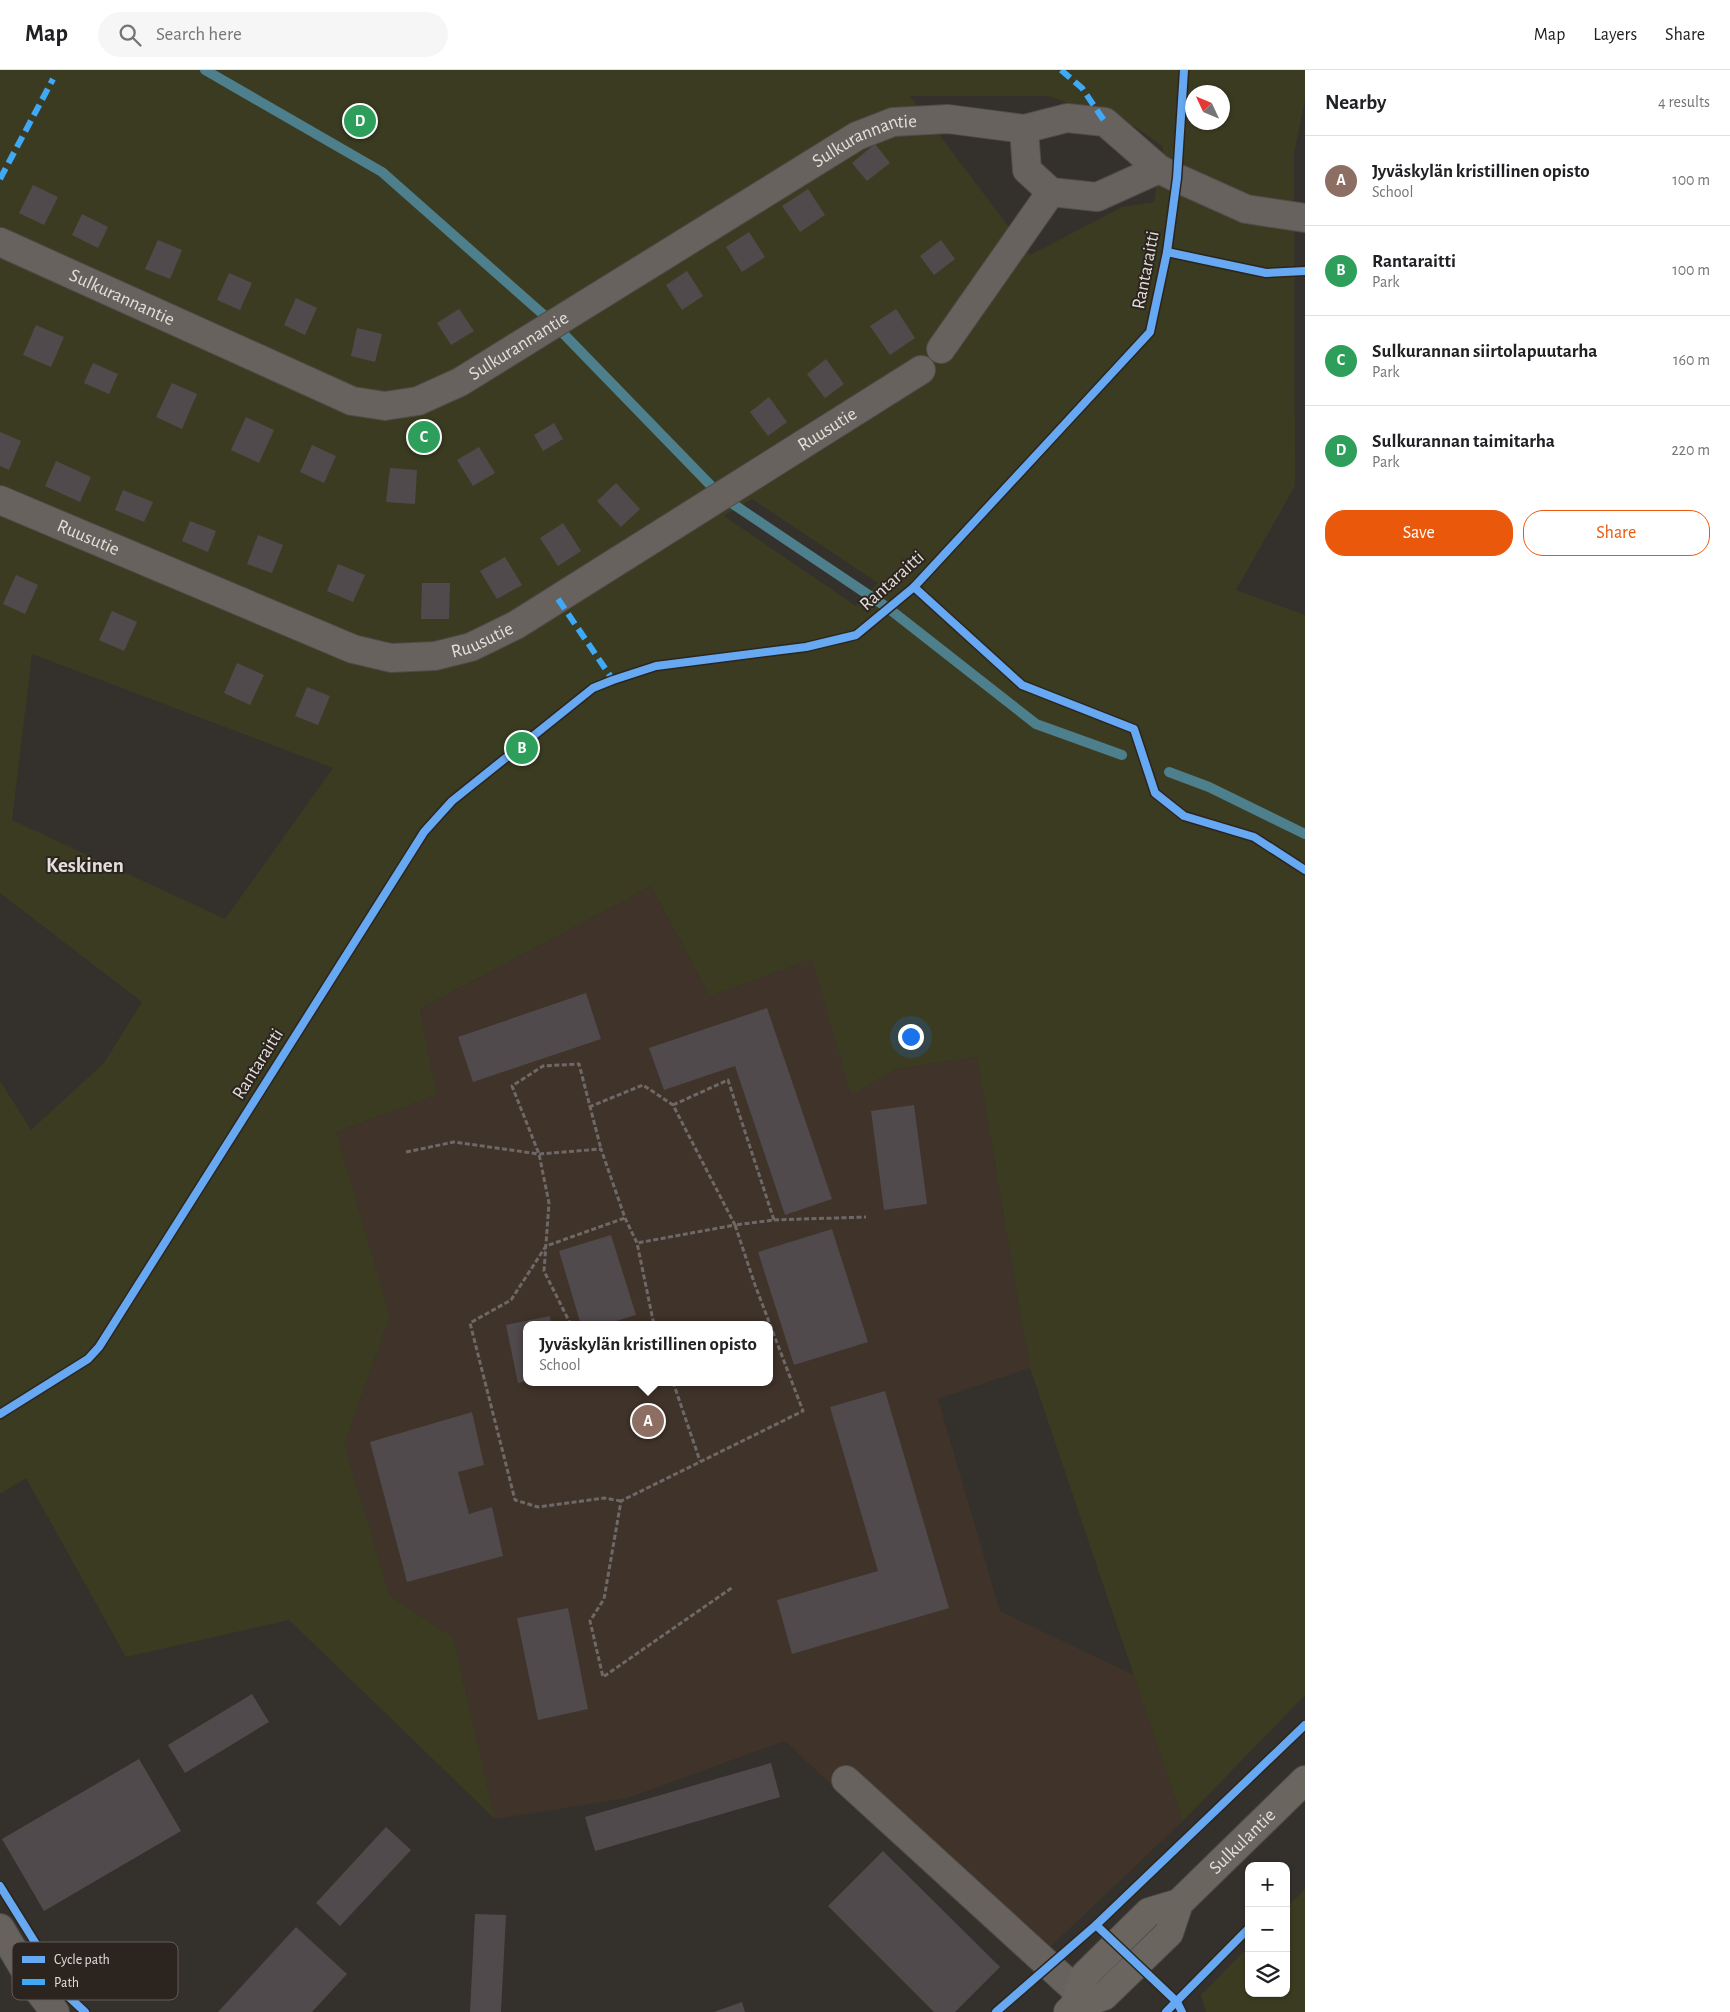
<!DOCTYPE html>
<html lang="en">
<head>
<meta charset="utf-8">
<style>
	body { margin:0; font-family:"Alegreya Sans",sans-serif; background:#f6f6f6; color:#202124 }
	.controls { position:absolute; right:15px; bottom:15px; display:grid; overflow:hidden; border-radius:10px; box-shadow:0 1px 4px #0004 }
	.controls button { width:45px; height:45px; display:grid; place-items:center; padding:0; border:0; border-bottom:1px solid #e0e0e0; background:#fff; color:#202124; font:25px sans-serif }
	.compass { position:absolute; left:1185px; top:15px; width:45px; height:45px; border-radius:50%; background:#fff; box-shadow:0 1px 4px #0004; rotate:314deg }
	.you { position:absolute; left:910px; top:966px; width:18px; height:18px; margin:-12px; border:4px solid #fff; border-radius:50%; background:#1a73e8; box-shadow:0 0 0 8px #1a73e833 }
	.badge { display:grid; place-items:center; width:32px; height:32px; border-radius:50%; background:#ea580c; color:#fff; font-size:16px; font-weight:700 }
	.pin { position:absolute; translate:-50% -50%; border:2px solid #fff; box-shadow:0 1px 5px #0006 }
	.popup { position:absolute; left:523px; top:1251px; width:250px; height:65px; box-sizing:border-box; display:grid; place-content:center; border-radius:10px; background:#fff; filter:drop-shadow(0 1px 4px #0005); font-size:16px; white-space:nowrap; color:#757577 }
	.popup b { font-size:19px; color:#202124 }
	.popup::after { content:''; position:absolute; left:50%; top:100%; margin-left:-10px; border:10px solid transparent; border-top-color:#fff }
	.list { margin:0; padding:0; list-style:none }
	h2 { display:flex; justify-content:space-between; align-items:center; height:65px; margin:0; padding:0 20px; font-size:21px }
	h2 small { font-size:16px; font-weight:400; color:#757577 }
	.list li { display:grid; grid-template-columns:32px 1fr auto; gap:15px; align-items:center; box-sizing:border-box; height:90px; padding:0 20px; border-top:1px solid #e0e0e0 }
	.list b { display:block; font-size:19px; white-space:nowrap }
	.list p { margin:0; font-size:16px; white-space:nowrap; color:#757577 }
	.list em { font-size:16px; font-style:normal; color:#757577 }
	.actions { display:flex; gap:10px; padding:15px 20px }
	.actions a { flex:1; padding:11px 0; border:1px solid #ea580c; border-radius:20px; text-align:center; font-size:18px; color:#ea580c }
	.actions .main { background:#ea580c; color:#fff }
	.icon { flex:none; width:28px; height:28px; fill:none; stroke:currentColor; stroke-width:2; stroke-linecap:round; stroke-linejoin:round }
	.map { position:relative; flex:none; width:1305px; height:1942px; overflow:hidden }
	header { display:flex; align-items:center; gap:30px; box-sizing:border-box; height:70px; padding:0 25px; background:#fff; border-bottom:1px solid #e0e0e0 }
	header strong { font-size:24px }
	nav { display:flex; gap:28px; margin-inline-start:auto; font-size:18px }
	.search { width:350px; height:45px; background:#f6f6f6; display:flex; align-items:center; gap:12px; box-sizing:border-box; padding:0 18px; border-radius:28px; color:#757577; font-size:19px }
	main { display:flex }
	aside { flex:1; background:#fff }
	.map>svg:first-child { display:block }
	.built { fill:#3f332a; fill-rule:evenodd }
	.green { fill:#3b3b22; fill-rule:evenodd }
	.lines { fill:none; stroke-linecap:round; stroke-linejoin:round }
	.stream { stroke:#4d7f8c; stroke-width:10 }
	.building { fill:#514a4c }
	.minor-casing { stroke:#4f4c49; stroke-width:30 }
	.major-casing { stroke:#4f4c49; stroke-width:30 }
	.path { stroke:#6e6966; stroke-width:3; stroke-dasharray:5 2.5; stroke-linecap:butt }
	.minor { stroke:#68625e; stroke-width:28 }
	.major { stroke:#6b655f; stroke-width:28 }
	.quiet { stroke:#3fa9f5; stroke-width:6; stroke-dasharray:12 6; stroke-linecap:butt }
	.cycleway-casing { stroke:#2c251f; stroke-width:11 }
	.cycleway { stroke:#66a8f1; stroke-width:8 }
	.labels { text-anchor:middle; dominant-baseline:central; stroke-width:4; stroke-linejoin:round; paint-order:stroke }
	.street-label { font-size:19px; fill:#e3deda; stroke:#2c251f }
	.quarter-label { font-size:21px; font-weight:bold; fill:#e3deda; stroke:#2c251f }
	.key { fill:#2c251f; stroke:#635c57; stroke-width:1 }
	.key-label { font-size:14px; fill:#e3deda }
</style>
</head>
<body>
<header>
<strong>Map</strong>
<div class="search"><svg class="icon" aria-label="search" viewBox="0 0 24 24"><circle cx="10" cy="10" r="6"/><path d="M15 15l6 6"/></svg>Search here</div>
<nav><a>Map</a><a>Layers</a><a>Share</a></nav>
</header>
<main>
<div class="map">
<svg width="1305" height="1942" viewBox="0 0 1305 1942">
	<rect width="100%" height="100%" fill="#34302c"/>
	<path class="built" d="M651 816 710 926 812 889 851 1024 895 999 977 987 1030 1298 938 1329 1000 1541 1134 1605 1183 1751 1030 1896 883 1764 785 1671 628 1728 495 1749 453 1567 390 1526 344 1374 390 1246 336 1062 436 1025 420 939ZM527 1255H769V1312H527Z"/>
	<g class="green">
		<path d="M0 0H1305V30L1294 84 1295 416 1236 520 1305 545V1625L1183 1751 1030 1298 977 987 895 999 851 1025 812 889 710 926 651 816 420 939 436 1025 336 1062 390 1246 344 1374 390 1526 453 1567 495 1749 289 1550 126 1587 26 1408 0 1424V1011L31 1060 104 993 142 932 0 823ZM1192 22H1222V52H1192ZM910 26H1048L1136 57 1163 77 1154 132 1122 137 1030 185ZM752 429 878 513 856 536 724 446ZM32 584 333 698 225 849 12 750Z"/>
		<path d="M1305 1819V1942H1206L1201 1925 1249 1876V1923H1286V1838Z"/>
	</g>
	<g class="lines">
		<g class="stream">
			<path d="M205 0 382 102 554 254 721 426 888 538 1036 654 1122 685"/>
			<path d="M1169 702 1209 717 1305 764"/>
		</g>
	</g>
	<g class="building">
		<path d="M875 74 890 93 867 111 852 93Z"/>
		<path d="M33 115 58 127 44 155 19 143Z"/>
		<path d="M808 119 825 145 800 162 782 136Z"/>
		<path d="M82 144 108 157 98 178 72 165Z"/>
		<path d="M749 162 765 187 742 202 726 177Z"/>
		<path d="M158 170 182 180 170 209 145 199Z"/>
		<path d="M941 170 955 189 934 205 920 186Z"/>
		<path d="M687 201 703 226 682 240 666 215Z"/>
		<path d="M229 203 252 213 240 240 217 230Z"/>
		<path d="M296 228 317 238 305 265 284 255Z"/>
		<path d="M459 239 474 261 451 275 437 253Z"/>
		<path d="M896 239 915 268 890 285 870 256Z"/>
		<path d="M36 255 64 267 51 297 23 285Z"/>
		<path d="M357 258 382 264 375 292 351 286Z"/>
		<path d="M826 289 844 314 825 328 807 304Z"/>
		<path d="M93 293 118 304 109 324 84 313Z"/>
		<path d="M172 313 197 324 182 359 156 347Z"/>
		<path d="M769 327 787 352 768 366 750 342Z"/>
		<path d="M246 347 274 360 259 393 231 380Z"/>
		<path d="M554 353 563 369 543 381 534 365Z"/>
		<path d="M0 362 21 371 9 400 0 396Z"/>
		<path d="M312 375 336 386 324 413 300 402Z"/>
		<path d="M479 377 495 403 473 416 457 390Z"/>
		<path d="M56 391 91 407 80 432 45 416Z"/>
		<path d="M390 398 417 400 415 434 386 432Z"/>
		<path d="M616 413 640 439 621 457 597 431Z"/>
		<path d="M123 420 153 432 144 452 115 440Z"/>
		<path d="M190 451 216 461 208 482 182 471Z"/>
		<path d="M563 453 581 481 558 496 540 468Z"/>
		<path d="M258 465 283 475 272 503 247 494Z"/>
		<path d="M505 487 522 515 497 529 480 501Z"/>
		<path d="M338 494 365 505 353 532 327 521Z"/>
		<path d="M16 505 38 515 25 544 3 534Z"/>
		<path d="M422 513H450L449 549H421Z"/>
		<path d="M112 541 137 552 124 581 99 570Z"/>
		<path d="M237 593 264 605 250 635 224 623Z"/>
		<path d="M307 617 330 626 318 655 295 646Z"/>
		<path d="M586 923 601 969 473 1012 458 967Z"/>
		<path d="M767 938 832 1129 785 1145 735 996 664 1020 649 978Z"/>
		<path d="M914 1035 927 1134 884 1140 871 1041Z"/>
		<path d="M832 1159 868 1272 794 1295 758 1182Z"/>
		<path d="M611 1165 636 1245 603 1255H581L559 1181Z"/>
		<path d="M550 1246 551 1255H527V1311L518 1313 506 1255Z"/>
		<path d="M885 1321 949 1538 792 1584 777 1530 878 1501 830 1337Z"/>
		<path d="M472 1342 484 1395 458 1402 469 1444 492 1437 503 1486 407 1512 370 1372Z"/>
		<path d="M568 1538 588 1639 538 1650 517 1548Z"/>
		<path d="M252 1624 269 1652 185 1703 168 1675Z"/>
		<path d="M139 1689 181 1761 44 1841 2 1769Z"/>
		<path d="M771 1693 780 1727 595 1781 585 1747Z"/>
		<path d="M386 1757 411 1780 340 1856 316 1833Z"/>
		<path d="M883 1781 1000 1897 955 1942H934L828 1836Z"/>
		<path d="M475 1844 506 1845 501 1942H470Z"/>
		<path d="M296 1857 347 1904 312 1942H218Z"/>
		<path d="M742 1932 745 1942H714Z"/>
	</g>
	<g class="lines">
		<defs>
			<g id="minor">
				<path d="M1159 99 1097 127 1051 122 1027 100 1024 59 1067 48 1105 52 1159 99 1177 108 1246 139 1305 148"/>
				<path id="s1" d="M0 172 352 331 385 336 418 331 460 312 857 66 893 52 948 49 1024 59"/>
				<path d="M941 279 1051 122"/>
				<path id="s2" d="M0 430 353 579 391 588 435 586 471 577 516 555 921 300"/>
				<path d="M846 1710 1088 1931"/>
				<path d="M0 1858 32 1912 55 1942"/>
			</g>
			<g id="major">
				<path id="s3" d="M1074 1936 1104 1926 1137 1894 1169 1863 1179 1833 1305 1710"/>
				<path d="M1068 1942 1074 1936 1085 1905 1149 1842 1179 1833"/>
			</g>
		</defs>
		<use href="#minor" class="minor-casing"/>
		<use href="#major" class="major-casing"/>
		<g class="path">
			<path d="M673 1035 728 1010 774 1150 735 1155 755 1215 803 1341 621 1431 604 1529 590 1551 603 1607 733 1517"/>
			<path d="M589 1037 643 1015 673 1035 735 1155 637 1173"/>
			<path d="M406 1082 454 1072 539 1084 601 1079 625 1148 637 1173 654 1255"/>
			<path d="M774 1150 866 1147"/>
			<path d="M571 1255 544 1201 549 1133 539 1084 512 1016 543 996 579 994 601 1079"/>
			<path d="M673 1312 700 1391"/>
			<path d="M621 1431 604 1428 538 1437 515 1430 470 1253 511 1230 546 1176 625 1148"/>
		</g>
		<use href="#minor" class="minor"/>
		<use href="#major" class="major"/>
		<g class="quiet">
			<path d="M1061 0 1082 18 1105 52"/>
			<path d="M0 109 53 9"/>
			<path d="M558 529 613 610"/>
		</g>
		<defs>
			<g id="cycleway">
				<path d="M1167 182 1266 203 1305 201"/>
				<path d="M914 517 1022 615 1134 659 1155 723 1184 746 1254 767 1305 800"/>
				<path d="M0 1344 88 1289 99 1277 424 762 452 731 593 618 613 610 656 596 806 577 856 565 914 517 1150 262 1167 182 1177 108 1184 0"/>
				<path d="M0 1816 69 1927 85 1942"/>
				<path d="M1096 1855 1177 1932 1182 1942"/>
				<path d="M996 1942 1096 1855 1305 1655"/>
				<path d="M1166 1942 1249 1858"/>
			</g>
		</defs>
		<use href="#cycleway" class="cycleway-casing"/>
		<use href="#cycleway" class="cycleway"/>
	</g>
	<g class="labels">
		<g class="street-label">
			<text stroke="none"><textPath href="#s1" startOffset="972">Sulkurannantie</textPath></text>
			<text transform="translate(1146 200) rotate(-79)">Rantaraitti</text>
			<text stroke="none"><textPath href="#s1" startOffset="134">Sulkurannantie</textPath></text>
			<text stroke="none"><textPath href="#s1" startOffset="568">Sulkurannantie</textPath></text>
			<text stroke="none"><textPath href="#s2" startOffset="921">Ruusutie</textPath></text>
			<text stroke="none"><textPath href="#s2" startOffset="96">Ruusutie</textPath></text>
			<text transform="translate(892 511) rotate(-42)">Rantaraitti</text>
			<text stroke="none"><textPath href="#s2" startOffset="516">Ruusutie</textPath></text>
			<text transform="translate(258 994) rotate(-58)">Rantaraitti</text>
			<text stroke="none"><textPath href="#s3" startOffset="242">Sulkulantie</textPath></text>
		</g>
		<g class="quarter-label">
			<text x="85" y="795">Keskinen</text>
		</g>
	</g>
	<rect x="12" y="1872" width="166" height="58" rx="8" class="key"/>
	<rect x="22" y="1886" width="23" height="7" fill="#66a8f1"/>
	<rect x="22" y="1909" width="23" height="6" fill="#3fa9f5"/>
	<g class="key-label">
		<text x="54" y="1894">Cycle path</text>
		<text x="54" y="1917">Path</text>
	</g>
</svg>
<div class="controls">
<button>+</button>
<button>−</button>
<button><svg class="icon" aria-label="layers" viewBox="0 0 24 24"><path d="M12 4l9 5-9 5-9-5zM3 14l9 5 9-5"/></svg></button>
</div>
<svg class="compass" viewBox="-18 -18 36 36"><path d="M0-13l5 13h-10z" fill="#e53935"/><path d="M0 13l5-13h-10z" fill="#757577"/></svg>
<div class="you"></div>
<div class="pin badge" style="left:648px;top:1351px;background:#8d6e63">A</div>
<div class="popup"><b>Jyväskylän kristillinen opisto</b>School</div>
<div class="pin badge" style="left:522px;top:678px;background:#2e9e5b">B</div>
<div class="pin badge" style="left:424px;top:367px;background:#2e9e5b">C</div>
<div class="pin badge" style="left:360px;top:51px;background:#2e9e5b">D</div>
</div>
<aside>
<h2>Nearby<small>4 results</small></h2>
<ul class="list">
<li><span class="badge" style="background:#8d6e63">A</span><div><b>Jyväskylän kristillinen opisto</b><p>School</p></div><em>100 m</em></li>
<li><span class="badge" style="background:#2e9e5b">B</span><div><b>Rantaraitti</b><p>Park</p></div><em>100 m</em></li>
<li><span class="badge" style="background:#2e9e5b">C</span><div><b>Sulkurannan siirtolapuutarha</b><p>Park</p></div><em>160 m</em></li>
<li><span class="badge" style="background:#2e9e5b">D</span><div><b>Sulkurannan taimitarha</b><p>Park</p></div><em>220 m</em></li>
</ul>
<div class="actions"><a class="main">Save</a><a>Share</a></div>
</aside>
</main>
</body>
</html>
